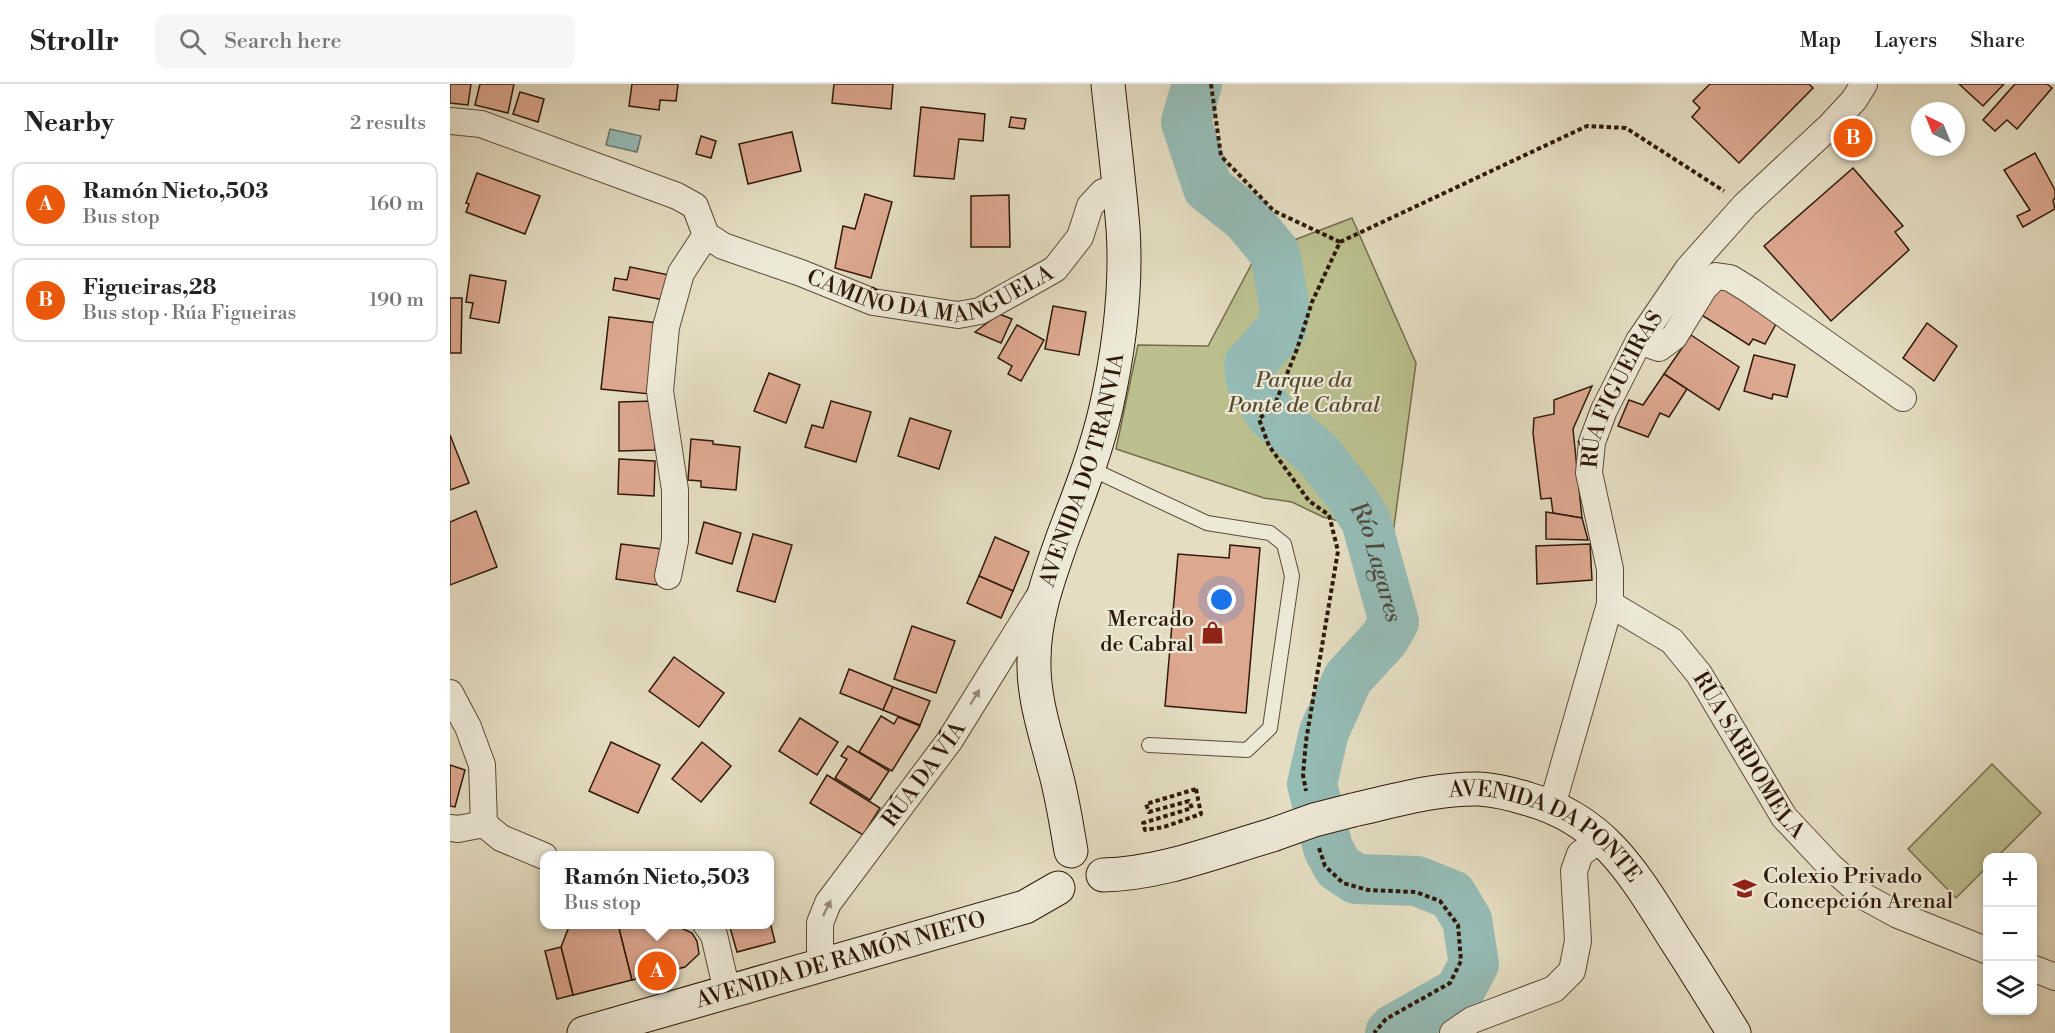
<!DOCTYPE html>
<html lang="en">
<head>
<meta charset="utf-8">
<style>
	body { margin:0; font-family:"Libre Bodoni",serif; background:#f6f6f6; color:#222 }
	.controls { position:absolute; right:18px; bottom:18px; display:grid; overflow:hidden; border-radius:12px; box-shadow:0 3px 9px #0003 }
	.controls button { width:54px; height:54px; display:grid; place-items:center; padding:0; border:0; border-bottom:2px solid #e0e0e0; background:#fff; color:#222; font:30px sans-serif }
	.compass { position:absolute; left:1461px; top:18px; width:54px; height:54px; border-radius:50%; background:#fff; box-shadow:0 3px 9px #0003; rotate:317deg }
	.you { position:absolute; left:772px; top:516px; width:21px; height:21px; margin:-15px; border:4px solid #fff; border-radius:50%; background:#1a73e8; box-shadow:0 0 0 9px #1a73e833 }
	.badge { display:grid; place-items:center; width:39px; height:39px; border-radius:50%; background:#ea580c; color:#fff; font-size:20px; font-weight:700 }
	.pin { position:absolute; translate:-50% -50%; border:3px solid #fff; box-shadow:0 2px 6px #0006 }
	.popup { position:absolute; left:90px; top:767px; width:234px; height:78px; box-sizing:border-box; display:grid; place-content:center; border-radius:12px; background:#fff; filter:drop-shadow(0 2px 4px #0005); font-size:20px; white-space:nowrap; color:#767676 }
	.popup b { font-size:22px; color:#222 }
	.popup::after { content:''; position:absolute; left:50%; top:100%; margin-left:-12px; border:12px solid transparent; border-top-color:#fff }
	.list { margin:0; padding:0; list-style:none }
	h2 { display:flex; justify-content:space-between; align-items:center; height:78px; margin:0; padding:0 24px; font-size:26px }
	h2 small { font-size:20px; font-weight:400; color:#767676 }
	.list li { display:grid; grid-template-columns:39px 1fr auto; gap:18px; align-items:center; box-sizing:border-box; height:84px; margin:0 12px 12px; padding:0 12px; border:2px solid #e0e0e0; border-radius:12px }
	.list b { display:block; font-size:22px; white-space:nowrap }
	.list p { margin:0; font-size:20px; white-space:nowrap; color:#767676 }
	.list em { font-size:20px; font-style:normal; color:#767676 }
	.icon { flex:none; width:33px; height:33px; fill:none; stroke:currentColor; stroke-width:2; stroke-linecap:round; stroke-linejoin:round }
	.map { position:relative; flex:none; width:1605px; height:949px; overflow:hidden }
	header { display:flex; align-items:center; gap:36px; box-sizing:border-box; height:84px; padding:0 30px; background:#fff; border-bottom:2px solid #e0e0e0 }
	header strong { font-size:28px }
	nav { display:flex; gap:33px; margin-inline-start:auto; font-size:21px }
	.search { width:420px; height:54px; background:#f6f6f6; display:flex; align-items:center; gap:15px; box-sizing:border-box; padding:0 21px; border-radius:12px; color:#767676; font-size:22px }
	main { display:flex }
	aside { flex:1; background:#fff }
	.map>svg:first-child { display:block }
	.green { fill:#bbbf8e; stroke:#756c4c; stroke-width:1.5 }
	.water { fill:#95bbb5; stroke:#6c7a70; stroke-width:1.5 }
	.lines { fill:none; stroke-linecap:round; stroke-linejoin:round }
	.river { stroke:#95bbb5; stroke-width:50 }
	.building { fill:#dda890; stroke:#2f1909; stroke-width:1.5 }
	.service-casing { stroke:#5c4a37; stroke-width:16 }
	.minor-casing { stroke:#5c4a37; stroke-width:28 }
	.secondary-casing { stroke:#2f1909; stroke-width:35 }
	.path { stroke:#2f1909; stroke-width:4; stroke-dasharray:4.5 3; stroke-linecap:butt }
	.service { stroke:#ede9d7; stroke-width:14 }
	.minor { stroke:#ede9d7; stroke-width:26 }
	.secondary { stroke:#ede9d7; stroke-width:33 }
	.secondary-bridge-casing { stroke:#2f1909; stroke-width:35; stroke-linecap:butt }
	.secondary-bridge { stroke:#ede9d7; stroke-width:33 }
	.oneway { fill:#988b7a }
	.labels { text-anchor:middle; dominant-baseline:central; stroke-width:4.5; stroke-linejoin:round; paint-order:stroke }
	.street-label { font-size:22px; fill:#2f1909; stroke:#ede9d7 }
	.park-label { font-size:22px; font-style:italic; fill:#594b31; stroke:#ede9d7 }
	.poi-label { font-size:22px; fill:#2f1909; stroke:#ede9d7; text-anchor:end }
	.water-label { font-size:24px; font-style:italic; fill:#4e4a3d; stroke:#ede9d7 }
</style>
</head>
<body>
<header>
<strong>Strollr</strong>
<div class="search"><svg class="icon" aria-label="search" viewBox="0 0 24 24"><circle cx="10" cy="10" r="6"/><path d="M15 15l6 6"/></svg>Search here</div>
<nav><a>Map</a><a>Layers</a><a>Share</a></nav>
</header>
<main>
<aside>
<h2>Nearby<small>2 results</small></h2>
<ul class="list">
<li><span class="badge">A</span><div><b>Ramón Nieto,503</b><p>Bus stop</p></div><em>160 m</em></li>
<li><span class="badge">B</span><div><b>Figueiras,28</b><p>Bus stop · Rúa Figueiras</p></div><em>190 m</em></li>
</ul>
</aside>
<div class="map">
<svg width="1605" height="949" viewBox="0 0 1605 949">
	<rect width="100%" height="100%" fill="#e4ddc2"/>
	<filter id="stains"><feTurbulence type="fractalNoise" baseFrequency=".00333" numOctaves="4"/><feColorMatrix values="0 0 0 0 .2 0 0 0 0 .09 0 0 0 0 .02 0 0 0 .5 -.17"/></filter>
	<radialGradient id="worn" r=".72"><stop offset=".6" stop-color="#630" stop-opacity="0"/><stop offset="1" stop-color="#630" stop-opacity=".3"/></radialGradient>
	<g class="green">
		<path d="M902 134 966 279 943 450 873 433 842 418 814 414 666 365 688 261 758 262 807 170Z"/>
		<path d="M1542 680 1591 729 1547 773 1538 774 1537 783 1506 814 1458 765Z"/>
	</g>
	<path class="water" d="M160 45 191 52 187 68 156 61Z"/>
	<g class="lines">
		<path class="river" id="s1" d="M747 0 736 38 758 104 797 135 825 169 835 225 832 244 799 281 801 297 821 331 868 370 899 410 916 437 944 538 934 555 898 594 874 648 862 700 878 764 888 783 906 795 967 797 1002 811 1017 836 1024 880 1009 908 944 945 940 949"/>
	</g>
	<g class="building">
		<path d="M0 0H21L18 21 0 19Z"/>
		<path d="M30 0H64L58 29 25 21Z"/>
		<path d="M182 0H228L226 17 210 16 209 26 179 22Z"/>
		<path d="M384 0H443L441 25 382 19Z"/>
		<path d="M1260 0H1359L1363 4 1289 79 1242 33 1250 24 1243 17Z"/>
		<path d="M1509 0H1554L1533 22Z"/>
		<path d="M1565 0H1597L1602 4 1567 45 1557 36 1545 47 1533 36Z"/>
		<path d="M70 8 94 15 88 38 63 30Z"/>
		<path d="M471 23 535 30 533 57 509 55 504 95 464 92Z"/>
		<path d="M561 33 576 35 574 45 559 43Z"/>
		<path d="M342 48 351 87 298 100 289 60Z"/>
		<path d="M251 52 266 57 261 74 246 70Z"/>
		<path d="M1585 69 1605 106V114L1603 116 1605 125 1573 143 1567 132 1580 126 1554 86Z"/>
		<path d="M1403 84 1453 142 1445 148 1459 166 1381 237 1314 162Z"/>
		<path d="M27 89 90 112 75 150 16 128 19 120 16 119Z"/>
		<path d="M415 110 442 118 421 194 385 184 393 142 405 145Z"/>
		<path d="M559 111 560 163H521V112Z"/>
		<path d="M180 183 219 191 214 216 163 206 165 194 177 196Z"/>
		<path d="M20 191 56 197 49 239 20 234 23 219 16 218Z"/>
		<path d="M1266 199 1326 240 1315 260 1303 255 1299 261 1247 228Z"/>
		<path d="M0 214H12L11 269H0Z"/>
		<path d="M603 222 636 228 629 271 595 265Z"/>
		<path d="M549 230 562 235 551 259 525 248Z"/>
		<path d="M159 233 208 239 200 310 151 305Z"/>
		<path d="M1477 239 1507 262 1484 297 1453 274Z"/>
		<path d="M567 241 594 256 571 297 558 290 562 282 548 274Z"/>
		<path d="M1241 251 1289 283 1269 326 1214 290Z"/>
		<path d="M1304 271 1345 281 1337 313 1323 310 1322 315 1294 307Z"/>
		<path d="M319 289 350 301 336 339 304 327Z"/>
		<path d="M1214 290 1237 305 1219 333 1210 329 1198 353 1168 342 1179 316 1193 321Z"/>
		<path d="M1142 302 1123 345 1132 434 1103 429 1101 414 1091 415 1083 349 1084 334 1104 330V316Z"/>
		<path d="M204 317 205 366 169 367V318Z"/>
		<path d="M381 317 421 328 406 378 355 363 362 341 373 344Z"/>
		<path d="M460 334 501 347 489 385 448 372Z"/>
		<path d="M0 351 19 399 0 406Z"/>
		<path d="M241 355 263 357V360L290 363 286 406 251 403V397L238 396Z"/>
		<path d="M169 375 205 377 204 412 168 410Z"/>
		<path d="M26 427 47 483 0 501V438Z"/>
		<path d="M1096 428 1132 434 1138 456 1096 455Z"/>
		<path d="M254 438 291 449 282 480 246 469Z"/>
		<path d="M303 450 342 461 325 518 287 507Z"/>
		<path d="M545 453 579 468 563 507 529 492Z"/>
		<path d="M171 460 212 465 207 501 166 495Z"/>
		<path d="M1140 460 1142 496 1087 500 1086 462Z"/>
		<path d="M780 461 810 464 796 629 715 622 728 470 779 474Z"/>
		<path d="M529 492 563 507 551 534 517 519Z"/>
		<path d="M462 542 505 557 486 609 444 595Z"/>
		<path d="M224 573 274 609 249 643 199 607Z"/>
		<path d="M399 585 443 603 433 626 390 609Z"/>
		<path d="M443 603 480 617 470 641 433 626Z"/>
		<path d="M431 632 444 640 448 633 470 642 442 687 409 668Z"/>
		<path d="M350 634 388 658 367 691 329 667Z"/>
		<path d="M161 658 210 681 188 729 139 707Z"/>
		<path d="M252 658 281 682 251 718 222 695Z"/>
		<path d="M398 662 439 687 420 716 385 694 397 675 391 672Z"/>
		<path d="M0 681 15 686 5 723 0 722Z"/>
		<path d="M377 691 430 724 413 751 360 719Z"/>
		<path d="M320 838 325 858 287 868 279 840H320Z"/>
		<path d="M120 840H168L182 896 123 911 111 863Z"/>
		<path d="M168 840H223L242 849 247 857 249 870 235 883 182 896Z"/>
		<path d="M111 863 123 911 107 915 95 867Z"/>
	</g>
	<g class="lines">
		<defs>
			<path id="service" d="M639 384 757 439 820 449 834 460 842 492 820 644 797 666 699 661"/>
			<g id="minor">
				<path id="s2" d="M0 37 31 40 227 112 245 122 256 151 273 162 351 189 423 218 508 231 530 227 605 185 630 153 640 122 653 108 668 103"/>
				<path d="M1189 257 1209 264 1224 253 1254 204 1266 192 1280 194 1301 207 1453 314"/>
				<path d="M218 492 225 457V406L210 307 216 243 231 189 256 151"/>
				<path id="s3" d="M1160 520 1222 557 1249 590 1334 733 1380 782 1415 813 1448 831 1538 867"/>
				<path d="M0 609 18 643 32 681 34 740 51 754 94 772"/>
				<path id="s4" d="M1102 722 1160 520V485L1139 389 1142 358 1154 326 1189 257 1238 185 1295 121 1380 42 1404 16 1414 0"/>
				<path d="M0 744 8 745 34 740"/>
				<path d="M256 840 264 851 277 907"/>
				<path id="s5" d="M370 881V839L378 819 500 656 590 511"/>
				<path d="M1582 884 1605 893"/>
				<path d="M1003 949 1022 936 1104 905 1122 887 1128 857 1124 787 1130 770 1152 754"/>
			</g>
			<g id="secondary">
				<path id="s6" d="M903 726C944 717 987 704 1029 705 1046 706 1062 710 1078 715 1154 736 1184 790 1223 852 1244 884 1264 917 1284 949"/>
				<path id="s7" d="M621 767C616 739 612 710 604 683 595 648 583 613 584 576 584 533 599 493 613 453 629 411 646 368 656 324 669 266 677 205 673 144 669 96 663 48 658 0"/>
				<path d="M653 791C710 790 767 767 822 751"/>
				<path id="s8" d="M134 949 575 823 608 804"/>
			</g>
		</defs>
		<use href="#service" class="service-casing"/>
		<use href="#minor" class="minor-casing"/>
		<use href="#secondary" class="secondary-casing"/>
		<g class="path">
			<path d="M761 0 771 72 824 127 890 158 862 218 847 265 825 320 809 335 819 362 859 417 879 431 888 467 856 657 853 691 856 707"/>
			<path d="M890 158 1137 42 1176 44 1274 107"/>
			<path d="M746 705 751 730 714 743 695 746 693 739 742 724 739 717 699 728 696 720Z"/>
			<path d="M869 764 875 782 893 799 918 806 966 808 990 817 1008 841 1011 877 1000 899 936 935 924 949"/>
		</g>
		<use href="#service" class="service"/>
		<use href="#minor" class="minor"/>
		<use href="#secondary" class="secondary"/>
		<defs>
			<path id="secondary-bridge" d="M822 751 864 736 903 726"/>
		</defs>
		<use href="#secondary-bridge" class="secondary-bridge-casing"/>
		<use href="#secondary-bridge" class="secondary-bridge"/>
	</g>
	<defs><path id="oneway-solid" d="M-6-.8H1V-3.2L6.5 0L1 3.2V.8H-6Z" transform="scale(1.5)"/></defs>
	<g class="oneway">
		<use href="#oneway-solid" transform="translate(525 613) rotate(-59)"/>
		<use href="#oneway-solid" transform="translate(377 824) rotate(-64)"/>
	</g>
	<defs>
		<symbol id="shop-bare" viewBox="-9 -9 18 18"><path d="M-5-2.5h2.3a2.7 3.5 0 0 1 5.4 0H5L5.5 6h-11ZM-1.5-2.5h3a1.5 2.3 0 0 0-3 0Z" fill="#8f2418" stroke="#ede9d7" stroke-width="2.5" paint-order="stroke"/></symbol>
		<symbol id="school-bare" viewBox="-9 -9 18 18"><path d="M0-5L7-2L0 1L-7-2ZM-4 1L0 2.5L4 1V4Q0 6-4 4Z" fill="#8f2418" stroke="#ede9d7" stroke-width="2.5" paint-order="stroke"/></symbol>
	</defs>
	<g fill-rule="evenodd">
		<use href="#shop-bare" x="746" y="532" width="33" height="33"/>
		<use href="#school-bare" x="1278" y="788" width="33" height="33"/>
	</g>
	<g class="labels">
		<g class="street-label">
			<text stroke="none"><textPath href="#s2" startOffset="532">CAMIÑO DA MANGUELA</textPath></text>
			<text stroke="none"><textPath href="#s4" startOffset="434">RÚA FIGUEIRAS</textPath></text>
			<text stroke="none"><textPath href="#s7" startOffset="392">AVENIDA DO TRANVIA</textPath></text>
			<text stroke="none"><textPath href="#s3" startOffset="210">RÚA SARDOMELA</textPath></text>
			<text stroke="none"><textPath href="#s5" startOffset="224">RÚA DA VÍA</textPath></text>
			<text stroke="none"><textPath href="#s6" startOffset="207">AVENIDA DA PONTE</textPath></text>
			<text stroke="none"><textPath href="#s8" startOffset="267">AVENIDA DE RAMÓN NIETO</textPath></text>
		</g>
		<g class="park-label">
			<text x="854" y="296">Parque da<tspan x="854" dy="25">Ponte de Cabral</tspan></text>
		</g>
		<g class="poi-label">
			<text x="744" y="535">Mercado<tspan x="744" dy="25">de Cabral</tspan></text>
			<text x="1313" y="792" text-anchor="start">Colexio Privado<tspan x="1313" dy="25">Concepción Arenal</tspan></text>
		</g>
		<g class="water-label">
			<text stroke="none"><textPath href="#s1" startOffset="570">Río Lagares</textPath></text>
		</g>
	</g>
	<rect width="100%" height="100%" filter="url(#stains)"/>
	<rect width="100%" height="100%" fill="url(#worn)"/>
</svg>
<div class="controls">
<button>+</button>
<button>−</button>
<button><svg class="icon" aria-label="layers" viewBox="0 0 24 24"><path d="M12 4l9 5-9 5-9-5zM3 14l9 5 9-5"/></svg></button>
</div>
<svg class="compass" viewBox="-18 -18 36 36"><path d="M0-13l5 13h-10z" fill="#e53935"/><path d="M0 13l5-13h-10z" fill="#767676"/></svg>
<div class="you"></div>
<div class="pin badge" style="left:207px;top:887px">A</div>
<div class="popup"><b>Ramón Nieto,503</b>Bus stop</div>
<div class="pin badge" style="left:1403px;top:54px">B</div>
</div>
</main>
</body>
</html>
